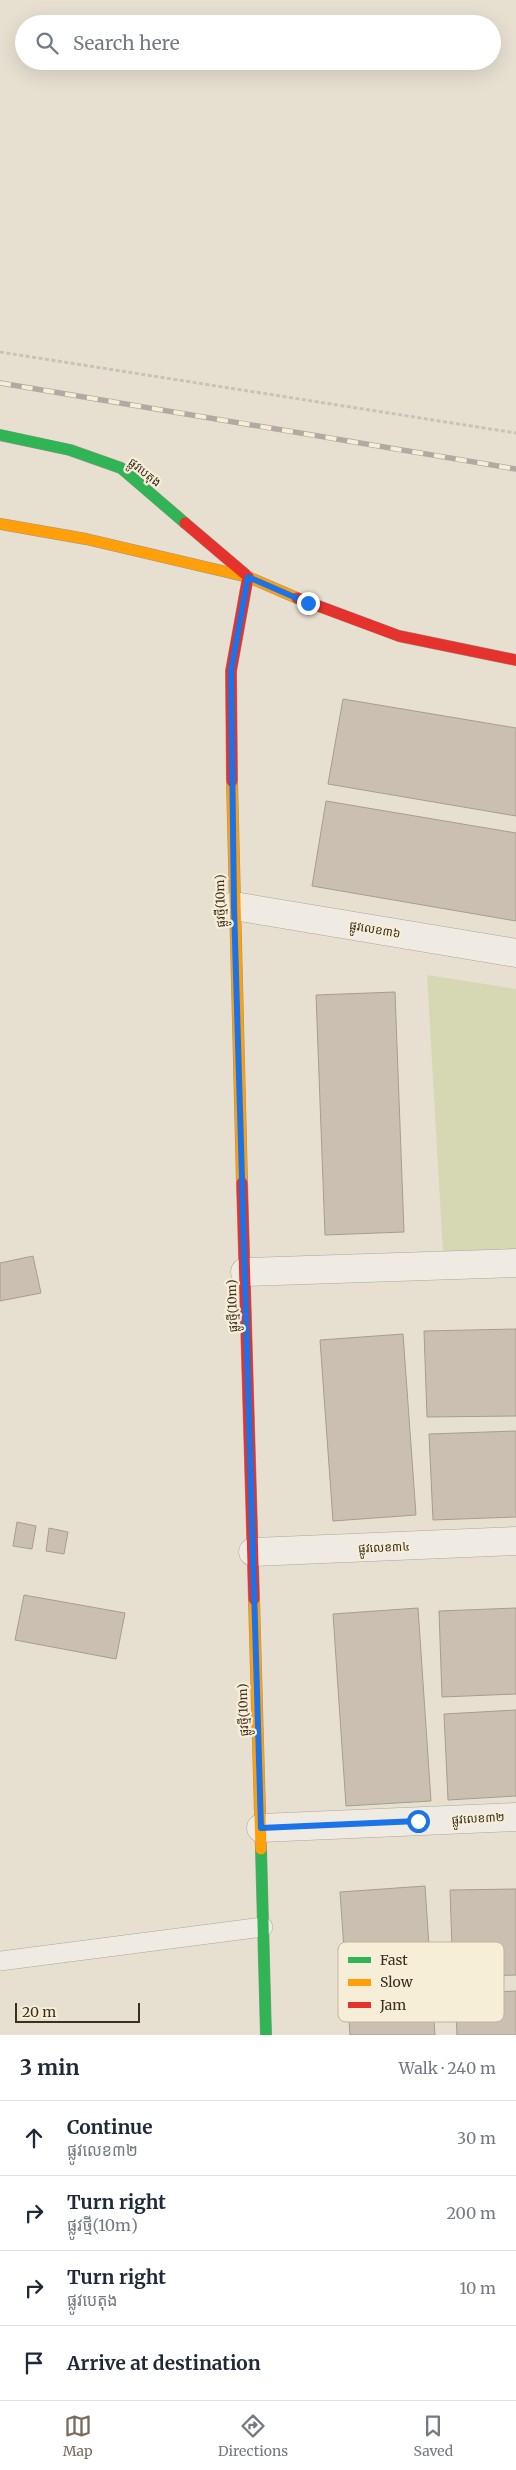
<!DOCTYPE html>
<html lang="en">
<head>
<meta charset="utf-8">
<style>
	body { margin:0; font-family:Merriweather,"Noto Sans Khmer",serif; background:#f2f2f3; color:#1f2937 }
	.scale { position:absolute; left:15px; bottom:12px; width:125px; box-sizing:border-box; padding-left:5px; border:2px solid #3d2e20; border-top:0; font-size:14px; line-height:18px; white-space:nowrap; color:#3d2e20; -webkit-text-stroke:4px #f7eed8; paint-order:stroke }
	.stop { position:absolute; width:15px; height:15px; margin:-11px; border:4px solid #1a73e8; border-radius:50%; background:#fff }
	.stop.end { background:#1a73e8; border-color:#fff; box-shadow:0 1px 5px #0008 }
	.list { margin:0; padding:0; list-style:none }
	h2 { display:flex; justify-content:space-between; align-items:center; height:65px; margin:0; padding:0 20px; font-size:21px }
	h2 small { font-size:16px; font-weight:400; color:#747a83 }
	.list li { display:grid; grid-template-columns:32px 1fr auto; gap:15px; align-items:center; box-sizing:border-box; height:75px; padding:0 20px; border-top:1px solid #e0e1e3 }
	.list b { display:block; font-size:19px; white-space:nowrap }
	.list p { margin:0; font-size:16px; white-space:nowrap; color:#747a83 }
	.list em { font-size:16px; font-style:normal; color:#747a83 }
	.icon { flex:none; width:28px; height:28px; fill:none; stroke:currentColor; stroke-width:2; stroke-linecap:round; stroke-linejoin:round }
	.map { position:relative; flex:none; width:516px; height:2035px; overflow:hidden }
	.search { position:absolute; background:#fff; box-shadow:0 5px 20px #0002; left:15px; right:15px; top:15px; height:55px; display:flex; align-items:center; gap:12px; box-sizing:border-box; padding:0 18px; border-radius:28px; color:#747a83; font-size:19px }
	.sheet { height:365px; background:#fff }
	nav { display:flex; justify-content:space-around; align-items:center; box-sizing:border-box; height:70px; border-top:1px solid #e0e1e3; background:#fff; font-size:14px; color:#747a83 }
	nav a { display:grid; justify-items:center; gap:2px }
	nav .on { color:#786c5e }
	.map>svg:first-child { display:block }
	.green { fill:#d6d7b3 }
	.building { fill:#cbbfb2; stroke:#a89c90 }
	.lines { fill:none; stroke-linecap:round; stroke-linejoin:round }
	.lane-casing { stroke:#ada599; stroke-width:20 }
	.street-casing { stroke:#ada599; stroke-width:29 }
	.fast-casing { stroke:#9c958a; stroke-width:12 }
	.slow-casing { stroke:#9c958a; stroke-width:12 }
	.jam-casing { stroke:#9c958a; stroke-width:12 }
	.path { stroke:#c8c2b9; stroke-width:3; stroke-dasharray:4 2.5; stroke-linecap:butt }
	.lane { stroke:#efebe3; stroke-width:19 }
	.street { stroke:#efebe3; stroke-width:28 }
	.fast { stroke:#30b455; stroke-width:11 }
	.slow { stroke:#ff9f0a; stroke-width:11 }
	.jam { stroke:#e5322d; stroke-width:11 }
	.rail-casing { stroke:#afaaa2; stroke-width:5.5 }
	.rail { stroke:#f7eed8; stroke-width:4; stroke-dasharray:11; stroke-linecap:butt }
	.route { stroke:#1a73e8; stroke-width:6 }
	.labels { text-anchor:middle; dominant-baseline:central; stroke-width:4.5; stroke-linejoin:round; paint-order:stroke }
	.street-label { font-size:12px; fill:#3d2e20; stroke:#f7eed8 }
	.key { fill:#f7eed8; stroke:#bfb4a1; stroke-width:1 }
	.key-label { font-size:14px; fill:#3d2e20 }
</style>
</head>
<body>
<div class="map">
<svg width="516" height="2035" viewBox="0 0 516 2035">
	<rect width="100%" height="100%" fill="#e7e0d1"/>
	<path class="green" d="M427 975 516 989V1250L443 1253Z"/>
	<g class="building">
		<path d="M343 699 516 728V816L328 784Z"/>
		<path d="M326 801 516 833V921L312 886Z"/>
		<path d="M395 992 404 1232 325 1235 316 995Z"/>
		<path d="M33 1256 41 1293 0 1301V1263Z"/>
		<path d="M516 1329V1416L427 1417 424 1331Z"/>
		<path d="M403 1334 416 1515 333 1521 320 1340Z"/>
		<path d="M516 1431V1517L433 1520 429 1434Z"/>
		<path d="M17 1522 36 1526 32 1549 13 1546Z"/>
		<path d="M49 1528 68 1532 64 1554 46 1551Z"/>
		<path d="M24 1595 125 1613 116 1659 15 1640Z"/>
		<path d="M418 1608 431 1801 346 1806 333 1614Z"/>
		<path d="M516 1608V1694L442 1697 439 1611Z"/>
		<path d="M516 1710V1796L448 1800 444 1714Z"/>
		<path d="M425 1886 435 2035H350L340 1892Z"/>
		<path d="M516 1889V1975L453 1977 450 1890Z"/>
		<path d="M516 1991V2035H457L455 1994Z"/>
	</g>
	<g class="lines">
		<defs>
			<path id="lane" d="M0 1961 263 1927"/>
			<g id="street">
				<path d="M234 906 516 953"/>
				<path d="M245 1272 516 1263"/>
				<path d="M253 1552 516 1541"/>
				<path d="M261 1828 516 1817"/>
			</g>
			<g id="fast">
				<path d="M0 435 70 450 121 468 185 523"/>
				<path d="M261 1849 266 2035"/>
			</g>
			<g id="slow">
				<path d="M0 524 86 539 248 577 297 598"/>
				<path d="M232 781 242 1183"/>
				<path d="M254 1599 261 1849"/>
			</g>
			<g id="jam">
				<path d="M185 523 245 574"/>
				<path d="M297 598 399 636 516 660"/>
				<path d="M232 781 231 671 248 577"/>
				<path d="M242 1183 254 1599"/>
			</g>
		</defs>
		<use href="#lane" class="lane-casing"/>
		<use href="#street" class="street-casing"/>
		<use href="#fast" class="fast-casing"/>
		<use href="#slow" class="slow-casing"/>
		<use href="#jam" class="jam-casing"/>
		<path class="path" d="M0 352 516 433"/>
		<use href="#lane" class="lane"/>
		<use href="#street" class="street"/>
		<use href="#fast" class="fast"/>
		<use href="#slow" class="slow"/>
		<use href="#jam" class="jam"/>
		<defs>
			<path id="rail" d="M0 383 516 469"/>
		</defs>
		<use href="#rail" class="rail-casing"/>
		<use href="#rail" class="rail"/>
	</g>
	<g class="lines">
		<path class="route" d="M308 603 248 577 231 671 234 906 261 1828 418 1821"/>
	</g>
	<g class="labels">
		<g class="street-label">
			<text transform="translate(145 472) rotate(39)">ផ្លូវបេតុង</text>
			<text transform="translate(220 901) rotate(-91)">ផ្លូវថ្មី(10m)</text>
			<text transform="translate(375 929) rotate(10)">ផ្លូវលេខ៣៦</text>
			<text transform="translate(232 1306) rotate(-92)">ផ្លូវថ្មី(10m)</text>
			<text transform="translate(384 1547) rotate(-2)">ផ្លូវលេខ៣៤</text>
			<text transform="translate(243 1710) rotate(-92)">ផ្លូវថ្មី(10m)</text>
			<text transform="translate(478 1818) rotate(-3)">ផ្លូវលេខ៣២</text>
		</g>
	</g>
	<rect x="338" y="1942" width="166" height="80" rx="8" class="key"/>
	<rect x="348" y="1957" width="23" height="6" fill="#30b455"/>
	<rect x="348" y="1979" width="23" height="7" fill="#ff9f0a"/>
	<rect x="348" y="2002" width="23" height="6" fill="#e5322d"/>
	<g class="key-label">
		<text x="380" y="1965">Fast</text>
		<text x="380" y="1987">Slow</text>
		<text x="380" y="2010">Jam</text>
	</g>
</svg>
<div class="scale">20 m</div>
<div class="stop" style="left:418px;top:1821px"></div>
<div class="stop end" style="left:308px;top:603px"></div>
<div class="search"><svg class="icon" aria-label="search" viewBox="0 0 24 24"><circle cx="10" cy="10" r="6"/><path d="M15 15l6 6"/></svg>Search here</div>
</div>
<section class="sheet">
<h2>3 min<small>Walk · 240 m</small></h2>
<ul class="list">
<li><svg class="icon" aria-label="ahead" viewBox="0 0 24 24"><path d="M12 20V5M6 11l6-6 6 6"/></svg><div><b>Continue</b><p>ផ្លូវលេខ៣២</p></div><em>30 m</em></li>
<li><svg class="icon" aria-label="right" viewBox="0 0 24 24"><path d="M7 20v-9h11M14 6l5 5-5 5"/></svg><div><b>Turn right</b><p>ផ្លូវថ្មី(10m)</p></div><em>200 m</em></li>
<li><svg class="icon" aria-label="right" viewBox="0 0 24 24"><path d="M7 20v-9h11M14 6l5 5-5 5"/></svg><div><b>Turn right</b><p>ផ្លូវបេតុង</p></div><em>10 m</em></li>
<li><svg class="icon" aria-label="arrive" viewBox="0 0 24 24"><path d="M6 21V4h12l-3 4 3 4H6"/></svg><div><b>Arrive at destination</b></div></li>
</ul>
</section>
<nav>
<a class="on"><svg class="icon" aria-label="map" viewBox="0 0 24 24"><path d="M3 6l6-2 6 2 6-2v14l-6 2-6-2-6 2zM9 4v14M15 6v14"/></svg>Map</a>
<a><svg class="icon" aria-label="directions" viewBox="0 0 24 24"><path d="M12 3l9 9-9 9-9-9zM9 14v-3h6M13 9l2 2-2 2"/></svg>Directions</a>
<a><svg class="icon" aria-label="saved" viewBox="0 0 24 24"><path d="M7 4h10v16l-5-4-5 4z"/></svg>Saved</a>
</nav>
</body>
</html>
